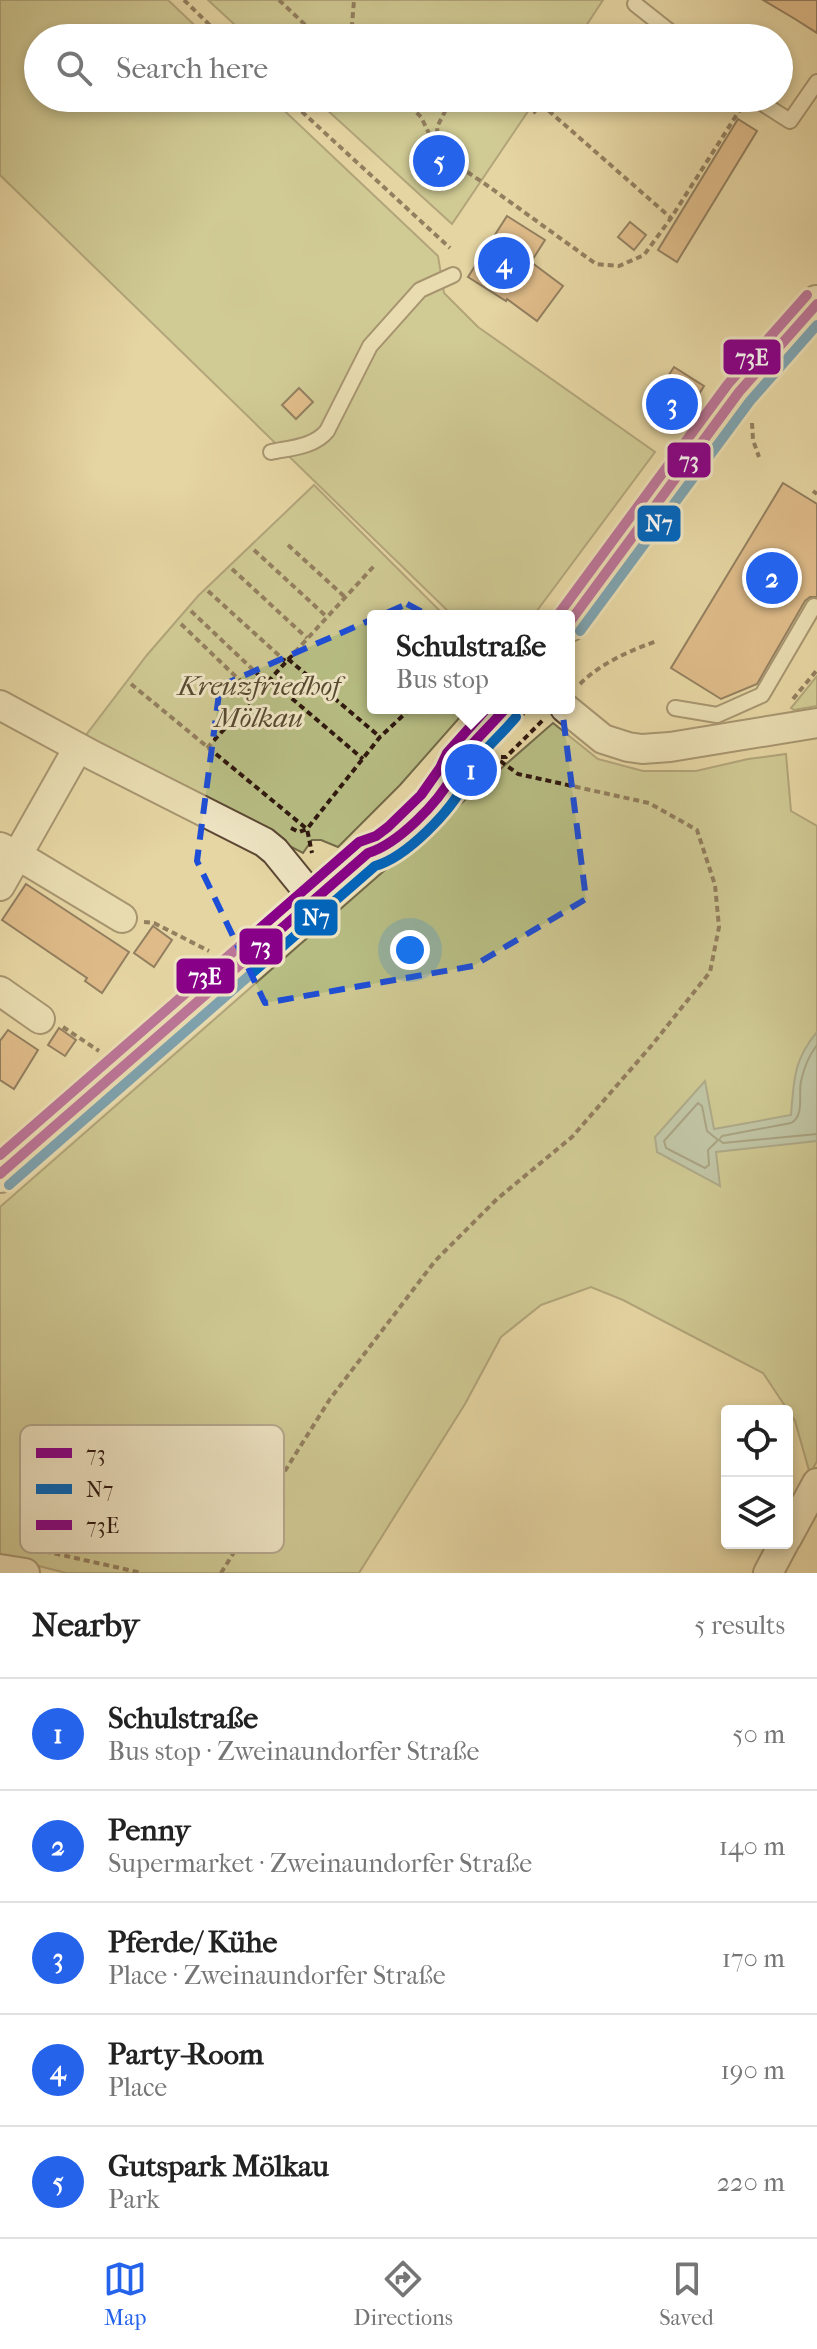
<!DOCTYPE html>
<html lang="en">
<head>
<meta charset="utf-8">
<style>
	body { margin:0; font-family:"IM FELL French Canon",serif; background:#f2f2f2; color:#222 }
	.controls { position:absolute; right:24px; bottom:24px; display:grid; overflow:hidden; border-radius:8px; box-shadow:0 4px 12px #0003 }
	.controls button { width:72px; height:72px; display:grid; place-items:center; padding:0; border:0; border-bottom:2px solid #e0e0e0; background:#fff; color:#222; font:40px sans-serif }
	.you { position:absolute; left:410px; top:950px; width:28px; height:28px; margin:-20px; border:6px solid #fff; border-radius:50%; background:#1a73e8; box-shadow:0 0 0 12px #1a73e833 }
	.badge { display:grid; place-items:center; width:52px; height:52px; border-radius:50%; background:#2563eb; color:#fff; font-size:26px; font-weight:700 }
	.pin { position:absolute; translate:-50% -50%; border:4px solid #fff; box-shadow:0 2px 8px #0006 }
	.popup { position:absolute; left:367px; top:610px; width:208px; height:104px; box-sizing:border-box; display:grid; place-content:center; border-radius:8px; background:#fff; filter:drop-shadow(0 2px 6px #0005); font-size:26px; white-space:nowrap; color:#767676 }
	.popup b { font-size:30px; color:#222 }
	.popup::after { content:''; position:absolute; left:50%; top:100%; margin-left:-16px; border:16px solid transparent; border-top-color:#fff }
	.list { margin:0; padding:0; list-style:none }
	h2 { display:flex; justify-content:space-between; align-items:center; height:104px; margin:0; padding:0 32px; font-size:34px }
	h2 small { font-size:26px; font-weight:400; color:#767676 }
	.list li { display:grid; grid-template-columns:52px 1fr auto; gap:24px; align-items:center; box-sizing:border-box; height:112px; padding:0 32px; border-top:2px solid #e0e0e0 }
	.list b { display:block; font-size:30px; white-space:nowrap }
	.list p { margin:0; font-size:26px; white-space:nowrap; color:#767676 }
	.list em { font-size:26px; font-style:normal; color:#767676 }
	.icon { flex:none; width:44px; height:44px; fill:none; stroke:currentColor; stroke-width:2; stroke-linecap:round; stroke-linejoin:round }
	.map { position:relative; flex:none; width:817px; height:1573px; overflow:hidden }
	.search { position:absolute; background:#fff; box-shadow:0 4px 12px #0003; left:24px; right:24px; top:24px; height:88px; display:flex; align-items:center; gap:20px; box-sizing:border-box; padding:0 28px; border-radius:44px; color:#767676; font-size:30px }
	.sheet { height:664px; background:#fff }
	nav { display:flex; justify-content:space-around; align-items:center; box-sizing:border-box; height:112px; border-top:2px solid #e0e0e0; background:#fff; font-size:22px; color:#767676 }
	nav a { display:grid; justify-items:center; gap:4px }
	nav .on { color:#2563eb }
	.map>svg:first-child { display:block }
	.green { fill:#b7bd83; stroke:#736a49; stroke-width:2 }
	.water { fill:#97b7ad; stroke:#6d776e; stroke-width:2 }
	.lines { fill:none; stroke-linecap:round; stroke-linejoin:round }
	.shore { stroke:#63685e; stroke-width:2 }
	.building { fill:#d59b6c; stroke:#2f180f; stroke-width:2 }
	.service-casing { stroke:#5c4834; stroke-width:18 }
	.minor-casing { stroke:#5c4834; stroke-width:32 }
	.tertiary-casing { stroke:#5c4834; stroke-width:40 }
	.path { stroke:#2f180f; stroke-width:4; stroke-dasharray:6 4; stroke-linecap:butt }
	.service { stroke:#eee4c3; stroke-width:14 }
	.minor { stroke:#eee4c3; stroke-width:28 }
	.tertiary { stroke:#eee4c3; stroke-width:36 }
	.bus-1-casing { stroke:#eee4c3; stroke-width:16 }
	.bus-2-casing { stroke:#eee4c3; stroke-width:16 }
	.bus-3-casing { stroke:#eee4c3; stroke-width:16 }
	.bus-1 { stroke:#808; stroke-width:10 }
	.bus-2 { stroke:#0065bd; stroke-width:10 }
	.bus-3 { stroke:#808; stroke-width:10 }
	.marked { fill:none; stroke:#1d4ed8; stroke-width:6; stroke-dasharray:16 10; stroke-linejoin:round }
	.labels { text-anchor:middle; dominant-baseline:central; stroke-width:6; stroke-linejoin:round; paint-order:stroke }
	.park-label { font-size:28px; font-style:italic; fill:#584a32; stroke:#eee4c3 }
	.key { fill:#eee4c3; stroke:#b5a78d; stroke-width:2 }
	.key-label { font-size:22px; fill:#2f180f }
	.line-badge { stroke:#eee4c3; stroke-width:3 }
	.badge-label { font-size:22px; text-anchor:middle; font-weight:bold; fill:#fff }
</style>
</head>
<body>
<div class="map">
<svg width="817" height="1573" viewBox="0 0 817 1573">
	<rect width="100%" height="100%" fill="#e5d6a3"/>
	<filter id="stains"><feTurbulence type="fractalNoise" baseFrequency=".0025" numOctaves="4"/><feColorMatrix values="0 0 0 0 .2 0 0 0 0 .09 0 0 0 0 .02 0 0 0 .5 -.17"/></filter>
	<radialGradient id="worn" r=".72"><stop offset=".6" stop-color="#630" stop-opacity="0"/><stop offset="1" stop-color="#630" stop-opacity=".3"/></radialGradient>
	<g class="green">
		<path d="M0 0H168L208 38H38V98H271L438 256 444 293 478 327 655 452 533 616H453L0 175Z"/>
		<path d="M208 0H603L578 38H249Z"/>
		<path d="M314 98H537L452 224Z"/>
		<path d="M314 485 445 616H373V708H468L400 785 338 847 321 840H312L303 853 83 739 147 655 198 596Z"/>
		<path d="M817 676V706L794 710 791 708Z"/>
		<path d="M553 723 598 759 643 771H696L748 759 786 754 791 811 817 826V1461L810 1474 795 1421 763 1373 623 1300 591 1287 541 1305 501 1337 465 1404 359 1573H66L0 1556V1207Z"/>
	</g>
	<path class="water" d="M817 1032V1141L716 1152 720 1186 657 1152 655 1137 705 1081 714 1129 791 1115C794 1080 793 1061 817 1032Z"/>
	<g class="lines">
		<g class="shore">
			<path d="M817 1045C809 1055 804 1068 801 1081 798 1095 805 1115 791 1123L722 1136 719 1140 723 1143 817 1134"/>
			<path d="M698 1103 702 1106 707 1131 718 1140 708 1150 709 1165 705 1168 666 1148 664 1141Z"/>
		</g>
	</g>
	<g class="building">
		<path d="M763 0H817V33L795 19Z"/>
		<path d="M738 119 757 131 677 262 658 250Z"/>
		<path d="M507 216 545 240 531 262 563 286 537 321 507 299 506 301 468 277Z"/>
		<path d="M630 222 646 235 634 250 618 237Z"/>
		<path d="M674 367 704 386 679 426 648 407Z"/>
		<path d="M299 388 313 402 296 419 282 405Z"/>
		<path d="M783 483 817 504V597H810L805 601 757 684 721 699 671 668Z"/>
		<path d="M26 884 129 952 102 993 85 981 87 978 2 920Z"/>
		<path d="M153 926 172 940 154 967 134 953Z"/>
		<path d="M59 1028 76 1040 65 1056 48 1045Z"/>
		<path d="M8 1030 38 1050 14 1089 0 1080V1041Z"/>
	</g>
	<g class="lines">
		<defs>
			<g id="service">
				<path d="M635 4 678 38"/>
				<path d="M754 98 790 121 817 82"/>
				<path d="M271 452C290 448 314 447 327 431L370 346 420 290 453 275"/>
				<path d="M675 708 717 715 762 695 814 606"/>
			</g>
			<g id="minor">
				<path d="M0 705 94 756 264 842 275 851 314 899"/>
				<path d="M565 708 603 739 628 747 642 749 670 747 817 723"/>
				<path d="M0 847 19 856 122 918"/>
				<path d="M0 886 78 748"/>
				<path d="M0 991 40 1019"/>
				<path d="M787 1538 817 1483"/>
				<path d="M0 1569 25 1573"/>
				<path d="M768 1573 784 1543"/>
			</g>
			<g id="tertiary">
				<path d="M569 623 739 392 817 304"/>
				<path d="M0 1174 368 853 382 849 397 838 432 804 453 775 458 761 506 708"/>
			</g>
		</defs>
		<use href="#service" class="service-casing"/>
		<use href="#minor" class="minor-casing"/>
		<use href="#tertiary" class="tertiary-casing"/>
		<g class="path">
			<path d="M184 0 223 38"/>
			<path d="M279 0 319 38"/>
			<path d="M351 38 354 0"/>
			<path d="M287 98 450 248"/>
			<path d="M403 98 421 117 435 146 448 159 488 186 596 264 619 266 644 255 671 218 741 108"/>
			<path d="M519 98 536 113"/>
			<path d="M541 104 671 218"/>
			<path d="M435 144 438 125 452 98"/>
			<path d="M752 423 753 440 759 457"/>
			<path d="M813 491 817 494"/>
			<path d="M288 545 345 597"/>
			<path d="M254 550 327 617"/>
			<path d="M232 569 307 638"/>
			<path d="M208 591 285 661"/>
			<path d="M191 611 266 682"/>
			<path d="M181 624 255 695"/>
			<path d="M288 659 380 737"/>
			<path d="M269 679 363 759"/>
			<path d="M131 684 307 829 312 853"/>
			<path d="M580 684C601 663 629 651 657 641"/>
			<path d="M793 699 817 670"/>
			<path d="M207 748 374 566"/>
			<path d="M501 757H506L543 720"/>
			<path d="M291 828 299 832 307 829 380 737 411 708"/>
			<path d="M144 922 154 923 209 951"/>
			<path d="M63 1027 99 1051"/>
			<path d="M35 1549 142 1573"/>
			<path d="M221 1573 330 1399 435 1261 497 1199 572 1137 652 1045 710 972 719 927 715 885 697 830 649 803 518 774 499 760"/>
		</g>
		<use href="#service" class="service"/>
		<use href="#minor" class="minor"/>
		<use href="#tertiary" class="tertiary"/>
		<defs>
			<g id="bus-1">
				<path d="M569 623 739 392 817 304"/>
				<path d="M0 1174 368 853C398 844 438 803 453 775 456 770 456 764 460 758 474 741 491 725 506 708"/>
			</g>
			<g id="bus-2">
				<path d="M580 631 750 401 817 325"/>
				<path d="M9 1185 375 866C407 857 451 811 466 781 468 777 468 773 470 769 479 754 504 732 516 717"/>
			</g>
			<g id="bus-3">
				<path d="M558 615 728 384 807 295"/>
				<path d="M0 1155 359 842 376 836 388 827 421 795 440 768 447 753 487 708"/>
			</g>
		</defs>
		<use href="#bus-1" class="bus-1-casing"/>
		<use href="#bus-2" class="bus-2-casing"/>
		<use href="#bus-3" class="bus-3-casing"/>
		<use href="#bus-1" class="bus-1"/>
		<use href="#bus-2" class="bus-2"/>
		<use href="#bus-3" class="bus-3"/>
	</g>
	<path d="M0 0H817V1573H0ZM407 604 559 684 586 899 473 966 265 1003 197 861 220 686Z" fill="#e5d6a3" fill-opacity=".55" fill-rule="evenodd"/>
	<path class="marked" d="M407 604 559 684 586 899 473 966 265 1003 197 861 220 686Z"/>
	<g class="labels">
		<g class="park-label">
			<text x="259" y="685">Kreuzfriedhof<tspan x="259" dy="32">Mölkau</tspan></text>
		</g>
	</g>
	<rect x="20" y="1425" width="264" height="128" rx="12" class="key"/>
	<rect x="36" y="1448" width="36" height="10" fill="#808"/>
	<rect x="36" y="1484" width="36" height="10" fill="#0065bd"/>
	<rect x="36" y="1520" width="36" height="10" fill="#808"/>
	<g class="key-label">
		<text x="86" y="1461">73</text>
		<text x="86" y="1497">N7</text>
		<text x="86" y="1533">73E</text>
	</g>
	<g class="line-badge">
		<rect x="722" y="338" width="60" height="38" rx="8" fill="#808"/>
		<rect x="666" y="441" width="46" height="38" rx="8" fill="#808"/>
		<rect x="636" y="504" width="46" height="39" rx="8" fill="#0065bd"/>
		<rect x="293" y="898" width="46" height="39" rx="8" fill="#0065bd"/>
		<rect x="238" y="927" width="46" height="39" rx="8" fill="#808"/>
		<rect x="175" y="957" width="61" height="38" rx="8" fill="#808"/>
	</g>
	<g class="badge-label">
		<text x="752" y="365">73E</text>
		<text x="689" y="468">73</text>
		<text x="659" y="531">N7</text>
		<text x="316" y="925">N7</text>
		<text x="261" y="954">73</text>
		<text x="205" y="984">73E</text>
	</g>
	<rect width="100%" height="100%" filter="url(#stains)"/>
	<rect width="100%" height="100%" fill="url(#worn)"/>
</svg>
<div class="controls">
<button><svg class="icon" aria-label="locate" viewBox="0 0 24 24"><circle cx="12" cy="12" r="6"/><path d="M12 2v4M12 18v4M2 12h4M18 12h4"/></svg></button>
<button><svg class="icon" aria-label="layers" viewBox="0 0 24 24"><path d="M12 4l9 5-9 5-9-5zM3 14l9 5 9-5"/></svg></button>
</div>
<div class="you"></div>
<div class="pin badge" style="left:471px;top:770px">1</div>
<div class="popup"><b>Schulstraße</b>Bus stop</div>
<div class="pin badge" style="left:772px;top:578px">2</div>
<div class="pin badge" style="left:672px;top:404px">3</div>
<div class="pin badge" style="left:504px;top:263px">4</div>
<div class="pin badge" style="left:439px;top:161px">5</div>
<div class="search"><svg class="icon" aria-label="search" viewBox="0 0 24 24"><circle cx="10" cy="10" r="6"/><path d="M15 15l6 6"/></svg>Search here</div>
</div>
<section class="sheet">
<h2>Nearby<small>5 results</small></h2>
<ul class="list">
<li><span class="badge">1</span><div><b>Schulstraße</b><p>Bus stop · Zweinaundorfer Straße</p></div><em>50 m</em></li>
<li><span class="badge">2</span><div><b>Penny</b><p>Supermarket · Zweinaundorfer Straße</p></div><em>140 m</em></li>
<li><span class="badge">3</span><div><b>Pferde/ Kühe</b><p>Place · Zweinaundorfer Straße</p></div><em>170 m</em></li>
<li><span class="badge">4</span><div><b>Party-Room</b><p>Place</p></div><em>190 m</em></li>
<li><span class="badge">5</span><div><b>Gutspark Mölkau</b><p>Park</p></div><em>220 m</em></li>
</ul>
</section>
<nav>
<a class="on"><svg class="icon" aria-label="map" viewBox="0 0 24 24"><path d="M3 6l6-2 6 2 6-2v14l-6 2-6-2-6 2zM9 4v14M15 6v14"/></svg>Map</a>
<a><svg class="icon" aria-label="directions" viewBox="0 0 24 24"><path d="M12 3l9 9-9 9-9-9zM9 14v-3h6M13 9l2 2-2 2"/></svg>Directions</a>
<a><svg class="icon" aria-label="saved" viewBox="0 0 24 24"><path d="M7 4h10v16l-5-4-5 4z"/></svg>Saved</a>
</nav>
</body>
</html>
